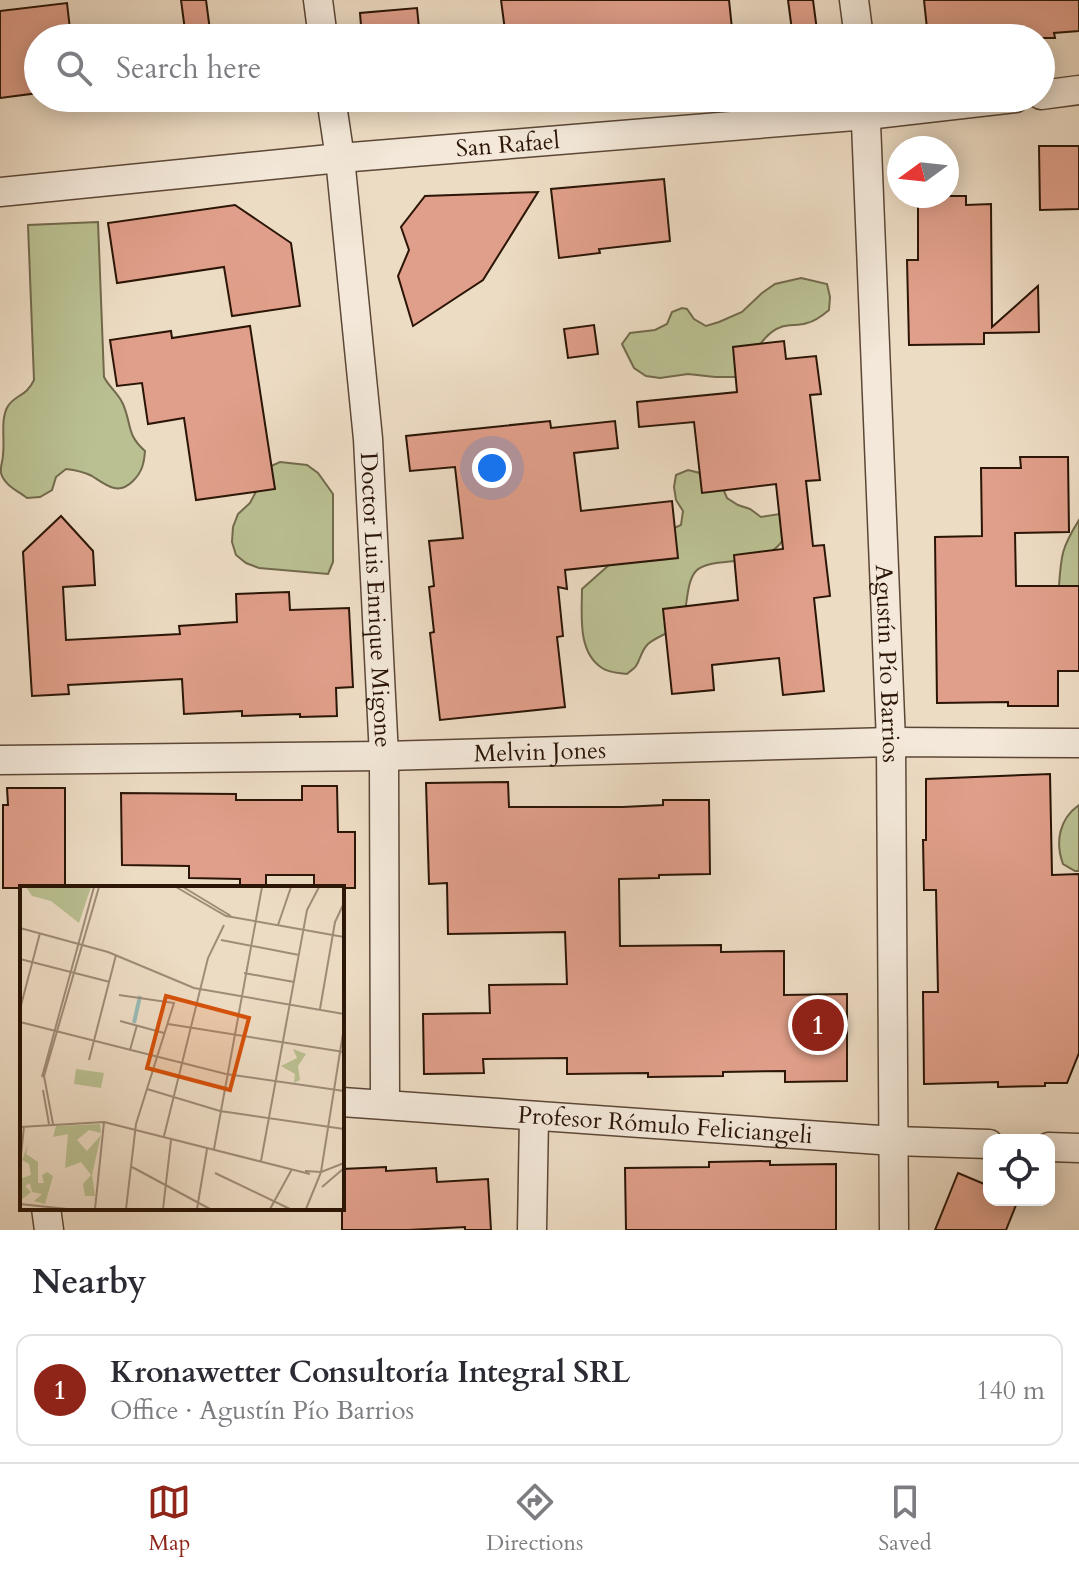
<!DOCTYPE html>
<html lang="en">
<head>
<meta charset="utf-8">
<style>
	body { margin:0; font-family:Cardo,serif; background:#f2f2f3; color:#2b2b33 }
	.controls { position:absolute; right:24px; bottom:24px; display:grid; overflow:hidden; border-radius:16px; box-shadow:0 4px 20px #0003 }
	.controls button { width:72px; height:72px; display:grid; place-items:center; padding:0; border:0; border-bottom:2px solid #e1e1e2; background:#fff; color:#2b2b33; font:40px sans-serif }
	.compass { position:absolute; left:887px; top:136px; width:72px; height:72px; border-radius:50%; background:#fff; box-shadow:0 4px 20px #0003; rotate:255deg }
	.you { position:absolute; left:492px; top:468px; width:28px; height:28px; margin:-20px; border:6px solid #fff; border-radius:50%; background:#1a73e8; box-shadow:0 0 0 12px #1a73e833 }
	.badge { display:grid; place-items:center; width:52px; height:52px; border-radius:50%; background:#8f2418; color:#fff; font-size:26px; font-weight:700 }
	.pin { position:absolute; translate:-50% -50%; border:4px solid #fff; box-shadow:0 2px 8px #0006 }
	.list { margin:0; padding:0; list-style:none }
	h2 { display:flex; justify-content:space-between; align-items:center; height:104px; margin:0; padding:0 32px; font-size:34px }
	h2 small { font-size:26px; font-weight:400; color:#7c7c81 }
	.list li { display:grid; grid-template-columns:52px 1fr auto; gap:24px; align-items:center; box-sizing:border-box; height:112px; margin:0 16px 16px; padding:0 16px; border:2px solid #e1e1e2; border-radius:16px }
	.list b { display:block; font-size:30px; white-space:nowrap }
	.list p { margin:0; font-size:26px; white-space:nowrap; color:#7c7c81 }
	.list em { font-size:26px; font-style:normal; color:#7c7c81 }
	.icon { flex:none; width:44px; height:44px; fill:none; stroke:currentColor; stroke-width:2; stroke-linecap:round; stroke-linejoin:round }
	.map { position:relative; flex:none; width:1079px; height:1230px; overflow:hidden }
	.search { position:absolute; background:#fff; box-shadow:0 4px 20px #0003; left:24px; right:24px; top:24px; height:88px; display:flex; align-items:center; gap:20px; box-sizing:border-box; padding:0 28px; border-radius:44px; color:#7c7c81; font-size:30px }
	.sheet { height:232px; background:#fff }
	nav { display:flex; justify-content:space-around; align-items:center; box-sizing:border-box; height:112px; border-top:2px solid #e1e1e2; background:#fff; font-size:22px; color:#7c7c81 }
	nav a { display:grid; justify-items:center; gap:4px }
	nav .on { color:#8f2418 }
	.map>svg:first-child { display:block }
	.green { fill:#bac092; stroke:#726a4c; stroke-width:2 }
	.building { fill:#e09f8a; stroke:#2b1506; stroke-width:2 }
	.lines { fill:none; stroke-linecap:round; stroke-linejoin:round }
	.minor-casing { stroke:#5c4736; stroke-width:31 }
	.minor { stroke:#f3e8d9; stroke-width:28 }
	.labels { text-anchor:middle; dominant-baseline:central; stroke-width:6; stroke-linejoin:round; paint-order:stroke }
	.street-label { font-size:24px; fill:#2b1506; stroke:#f3e8d9 }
	.inset-river { fill:none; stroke:#99bbb6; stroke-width:4 }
	.inset-road { fill:none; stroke:#9f8c78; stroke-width:2 }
	.view { fill:#d5520b; fill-opacity:0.15; stroke:#d5520b; stroke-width:4 }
	.inset-edge { fill:none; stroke:#2b1506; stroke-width:4 }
</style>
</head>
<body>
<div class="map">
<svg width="1079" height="1230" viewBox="0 0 1079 1230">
	<rect width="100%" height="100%" fill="#eddcc4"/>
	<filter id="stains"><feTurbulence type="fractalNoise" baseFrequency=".0025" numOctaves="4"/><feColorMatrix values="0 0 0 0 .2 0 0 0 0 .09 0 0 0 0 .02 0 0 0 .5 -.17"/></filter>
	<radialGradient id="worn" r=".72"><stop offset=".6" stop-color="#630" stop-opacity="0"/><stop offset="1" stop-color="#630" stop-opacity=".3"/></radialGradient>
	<g class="green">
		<path d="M98 222 104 377C109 387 118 393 123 404 132 425 126 434 145 451 144 464 142 472 133 481 118 496 106 485 92 476 84 472 75 470 66 469L56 477 52 490 40 497 27 498C18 491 4 485 1 473 0 466 3 461 3 455 5 439 0 419 8 406 16 394 26 397 34 380L28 225Z"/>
		<path d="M801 278 827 284 830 297 829 310C823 315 816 321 807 323 799 326 789 324 781 327 762 333 751 360 742 377H715L688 374 660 378 646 376 634 368 622 344 630 333 655 330 667 324 672 312 682 308 687 309 694 319 706 326 719 322 742 312 762 293 775 284Z"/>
		<path d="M280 462 307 465 318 473 333 494V562L328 574 259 568 246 563 236 555 232 542 233 527 238 514 250 503 269 467Z"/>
		<path d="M688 470 700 473 722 486 727 498 738 505 750 509 761 517 786 513 792 525C788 531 784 540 778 546 757 568 710 556 696 571 686 582 688 605 683 618 677 632 658 635 648 644 641 651 641 658 636 666 634 669 630 671 627 674 618 673 609 673 602 668 577 652 582 614 582 589L628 548 681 525 683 511 676 500 674 487 676 475Z"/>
		<path d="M1079 520V604L1059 586C1061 555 1062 547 1079 520Z"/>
		<path d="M1079 805V871H1075L1063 864C1055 842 1059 819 1079 805Z"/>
	</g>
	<g class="building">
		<path d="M181 0H206L211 38H186Z"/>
		<path d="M501 0H729L733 38H506Z"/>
		<path d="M788 0H813L818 38H793Z"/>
		<path d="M924 0H1079V31L1054 33 1055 38H928Z"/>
		<path d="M67 3 71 38H38V93L0 98V11Z"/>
		<path d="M417 8 420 38H362L360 13Z"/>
		<path d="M1039 146H1079V209L1040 210Z"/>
		<path d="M664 179 670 241 599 249 600 253 559 258 551 189Z"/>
		<path d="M538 192 483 280 413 326 398 276 409 250 401 227 425 196Z"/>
		<path d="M918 196H966V205L991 204 992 327 1038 286 1039 332 984 333V344L909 345 907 260H918Z"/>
		<path d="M235 205 291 243 300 306 232 316 224 267 117 283 108 223Z"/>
		<path d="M594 325 598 354 568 358 564 329Z"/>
		<path d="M250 326 275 489 196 500 184 418 148 424 142 383 117 386 110 340 171 331 172 338Z"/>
		<path d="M784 341 786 359 816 356 821 394 810 395 820 480 806 481 813 546 824 545 830 596 814 598 824 691 783 695 779 658 712 665 714 690 672 694 663 609 738 600 734 555 783 549 776 484 702 493 694 422 639 427 637 402 737 392 733 347Z"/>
		<path d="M550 421 551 428 615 421 618 448 574 453 581 511 672 501 678 558 565 570 567 589 558 587 563 636 557 637 565 707 440 720 430 633 434 632 429 587 434 586 429 541 463 538 455 467 410 471 406 436Z"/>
		<path d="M1020 457H1068L1069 532 1015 533 1016 586H1079V671H1058V706H1008V702L937 703 935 537 982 536 981 468H1021Z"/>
		<path d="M61 516 93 551 95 585 63 587 66 640 180 634 179 626 237 622 236 594 289 592 290 610 349 608 353 687 336 688 337 716 300 717V714L242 716V711L184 714 182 679 68 685 69 694 32 696 23 552Z"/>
		<path d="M1050 774 1052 875 1079 874V1053L1067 1083H1045V1086L998 1087V1082L924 1084 923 992H938L936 890H924L923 840H926V779Z"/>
		<path d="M508 782 509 807H623L663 805V800H709L710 874 659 875V878L619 879 620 946 721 945V952L784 951V995L847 994V1081L785 1082V1071L723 1072V1076L648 1077V1073L567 1074V1058L483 1059 484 1073 424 1074 423 1014 490 1013 489 985 567 984 565 932 448 934 447 883 429 884 426 783Z"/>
		<path d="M302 786H337L338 832H355V888H314V875H266V888H240V879L189 878V866L122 865 121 793 236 794V800H302Z"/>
		<path d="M7 788H65V888H3V805H8Z"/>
		<path d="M770 1161V1165L836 1164V1230H626L625 1168 709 1167V1162Z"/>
		<path d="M386 1167V1171L436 1168 437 1182 488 1179 491 1230H465V1227L408 1230H342V1169Z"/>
		<path d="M958 1173 989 1186V1200H1018L1006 1230H935Z"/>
	</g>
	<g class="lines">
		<defs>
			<g id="minor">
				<path d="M318 0 323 38"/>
				<path d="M854 0 859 38"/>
				<path d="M1041 95 1079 90"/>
				<path id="s1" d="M331 98 340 158 368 439 384 756 385 1104"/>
				<path id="s2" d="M865 98 891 742 894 1230"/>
				<path id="s3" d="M0 192 340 158 867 115 1015 98"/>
				<path id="s4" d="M0 760 384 756 891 742 1079 743"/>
				<path id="s5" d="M342 1102 894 1141 989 1144"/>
				<path d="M1049 1147 1079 1148"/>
				<path d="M46 1208 49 1230"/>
				<path d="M532 1230 534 1116"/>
			</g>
		</defs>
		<use href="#minor" class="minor-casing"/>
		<use href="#minor" class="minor"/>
	</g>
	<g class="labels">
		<g class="street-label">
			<text stroke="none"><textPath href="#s3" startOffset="510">San Rafael</textPath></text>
			<text stroke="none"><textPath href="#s1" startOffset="504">Doctor Luis Enrique Migone</textPath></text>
			<text stroke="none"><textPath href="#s2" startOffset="566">Agustín Pío Barrios</textPath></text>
			<text stroke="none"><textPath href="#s4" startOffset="540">Melvin Jones</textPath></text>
			<text stroke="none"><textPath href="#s5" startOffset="324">Profesor Rómulo Feliciangeli</textPath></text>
		</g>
	</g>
	<g transform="translate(20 886)">
		<rect width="324" height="324" fill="#eddcc4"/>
		<path d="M6 1H71L59 37 31 15 12 10ZM273 163 286 168 278 180 280 194 274 197 275 188 261 180 277 172ZM56 183 84 187 81 202 54 198ZM80 238 81 247 69 244 57 254 67 265 81 249 72 289 75 310H65L63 298 71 289 61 276 45 282 48 248 33 251 36 240ZM8 258 6 268 18 276V297H24L22 289 27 286 33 290 25 318 14 315 22 308 12 306 10 297 5 300 11 306 0 315V293L11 289 9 278 2 274Z" fill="#bac092"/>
		<path class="inset-river" d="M114 137 120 110"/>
		<path class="inset-road" d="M156 1 206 30 324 51M163 1 211 30M258 39 271 1M0 42 88 66 174 102 324 128M201 54 279 69M0 73 90 96M224 87 274 96M99 109 154 117 116 238 106 323M0 123 20 47M300 123 315 36 324 17M100 135 144 147M0 136 206 188 324 205M148 138 324 166M110 164 117 139M69 174 96 69M22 191 74 1M127 203 200 225 324 243M23 204 29 238M33 238 24 190 79 1M0 241 84 236 290 288M144 250 188 72 204 39M194 263 242 1M241 275 287 24 299 1M0 280 4 240M112 281 190 323M285 285 301 286 324 141M195 287 270 323M302 301 323 283M0 318 47 323M75 323 84 236M143 323 151 254M177 323 187 263M250 323 272 283M286 323 301 286 324 277"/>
		<path class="view" d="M146 110 229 132 210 204 127 182Z"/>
		<rect width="324" height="324" class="inset-edge"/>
	</g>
	<rect width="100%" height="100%" filter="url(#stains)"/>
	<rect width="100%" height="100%" fill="url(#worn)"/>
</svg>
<div class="controls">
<button><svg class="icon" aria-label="locate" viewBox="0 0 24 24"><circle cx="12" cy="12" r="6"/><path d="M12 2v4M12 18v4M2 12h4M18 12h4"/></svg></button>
</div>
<svg class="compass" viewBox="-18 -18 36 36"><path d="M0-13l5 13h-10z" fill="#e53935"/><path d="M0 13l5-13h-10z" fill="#7c7c81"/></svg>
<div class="you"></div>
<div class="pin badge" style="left:818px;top:1025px">1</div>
<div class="search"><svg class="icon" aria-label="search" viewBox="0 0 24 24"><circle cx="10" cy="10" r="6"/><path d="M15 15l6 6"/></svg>Search here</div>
</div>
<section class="sheet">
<h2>Nearby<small></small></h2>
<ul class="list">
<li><span class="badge">1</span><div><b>Kronawetter Consultoría Integral SRL</b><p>Office · Agustín Pío Barrios</p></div><em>140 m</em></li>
</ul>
</section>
<nav>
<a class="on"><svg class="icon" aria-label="map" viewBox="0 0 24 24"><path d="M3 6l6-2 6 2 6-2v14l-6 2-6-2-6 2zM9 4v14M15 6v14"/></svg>Map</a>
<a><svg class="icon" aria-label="directions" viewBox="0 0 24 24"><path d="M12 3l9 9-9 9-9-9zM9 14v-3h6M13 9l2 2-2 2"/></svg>Directions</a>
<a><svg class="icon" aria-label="saved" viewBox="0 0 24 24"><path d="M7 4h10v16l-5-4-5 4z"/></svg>Saved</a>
</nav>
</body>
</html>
